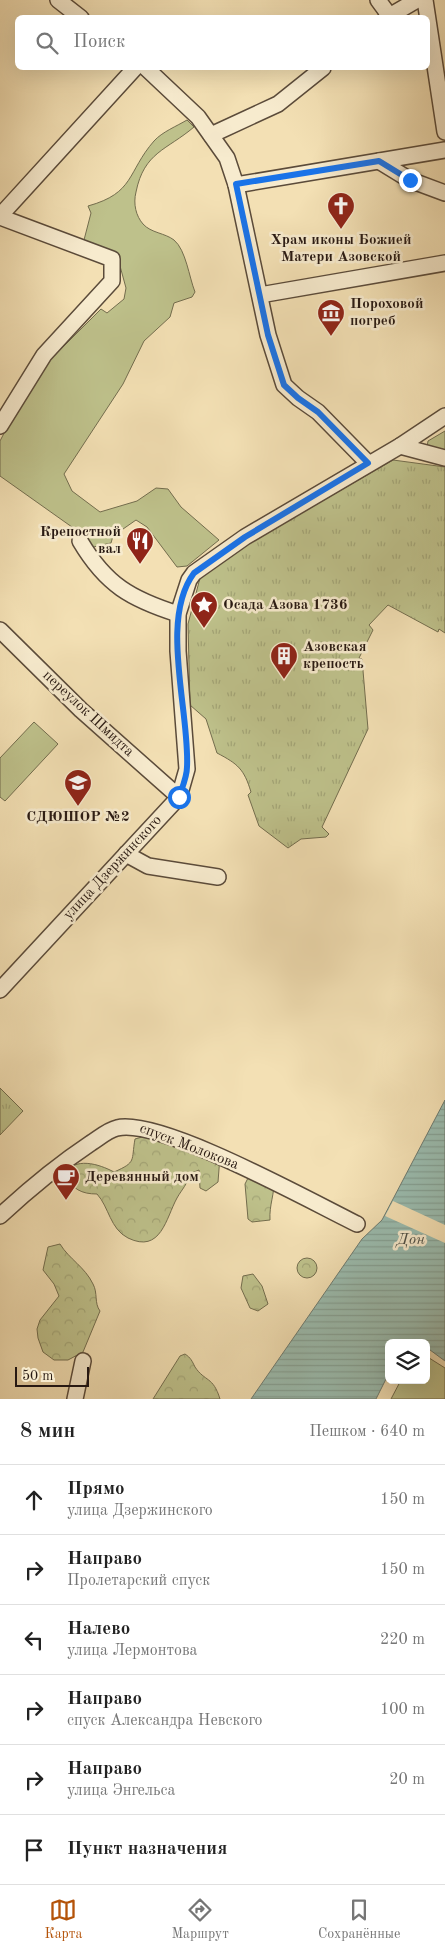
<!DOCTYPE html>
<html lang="ru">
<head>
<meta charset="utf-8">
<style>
	body { margin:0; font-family:"Old Standard TT",serif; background:#f2f2f2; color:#222 }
	.controls { position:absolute; right:15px; bottom:15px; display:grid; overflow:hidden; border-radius:8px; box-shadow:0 5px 20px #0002 }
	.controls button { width:45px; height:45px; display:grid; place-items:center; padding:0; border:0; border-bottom:1px solid #e0e0e0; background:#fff; color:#222; font:25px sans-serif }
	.scale { position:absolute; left:15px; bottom:12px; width:74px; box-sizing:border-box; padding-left:5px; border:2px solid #281912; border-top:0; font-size:14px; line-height:18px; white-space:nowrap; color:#281912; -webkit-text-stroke:4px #f7ebce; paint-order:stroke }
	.stop { position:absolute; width:15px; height:15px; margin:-11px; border:4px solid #1a73e8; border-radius:50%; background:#fff }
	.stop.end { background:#1a73e8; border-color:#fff; box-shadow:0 1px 5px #0008 }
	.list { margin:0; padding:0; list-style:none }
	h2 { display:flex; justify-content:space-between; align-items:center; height:65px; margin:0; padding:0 20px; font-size:21px }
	h2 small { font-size:16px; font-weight:400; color:#767676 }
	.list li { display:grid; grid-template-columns:32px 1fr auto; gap:15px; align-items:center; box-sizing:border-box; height:70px; padding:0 20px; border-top:1px solid #e0e0e0 }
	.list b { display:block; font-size:19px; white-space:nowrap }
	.list p { margin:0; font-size:16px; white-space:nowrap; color:#767676 }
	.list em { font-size:16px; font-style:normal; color:#767676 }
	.icon { flex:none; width:28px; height:28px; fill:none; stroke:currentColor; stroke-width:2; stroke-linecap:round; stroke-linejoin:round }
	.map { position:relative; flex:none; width:445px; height:1399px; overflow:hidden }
	.search { position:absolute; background:#fff; box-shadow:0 5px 20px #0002; left:15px; right:15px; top:15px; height:55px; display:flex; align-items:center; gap:12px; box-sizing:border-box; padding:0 18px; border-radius:8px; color:#767676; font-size:19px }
	.sheet { height:485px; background:#fff }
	nav { display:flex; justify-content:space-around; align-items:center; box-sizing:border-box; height:70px; border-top:1px solid #e0e0e0; background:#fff; font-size:14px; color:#767676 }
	nav a { display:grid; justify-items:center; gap:2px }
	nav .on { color:#b45309 }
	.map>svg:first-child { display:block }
	.grass { fill:#bec18b; stroke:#736d4e }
	.forest { fill:url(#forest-crowns); stroke:#736d4e }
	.park { fill:url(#park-tufts); stroke:#736d4e }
	.water { fill:url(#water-rules); stroke:#6d7b71 }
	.pier { fill:#f3e0b4 }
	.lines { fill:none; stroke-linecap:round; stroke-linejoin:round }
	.minor-casing { stroke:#5b4b3a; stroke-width:18 }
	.minor { stroke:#f7ebce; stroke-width:15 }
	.route { stroke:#1a73e8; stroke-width:6 }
	.labels { text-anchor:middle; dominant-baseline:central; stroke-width:5; stroke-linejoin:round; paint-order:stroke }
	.poi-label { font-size:15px; font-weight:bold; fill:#281912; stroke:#f7ebce; text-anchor:start }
	.street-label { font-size:15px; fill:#281912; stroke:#f7ebce }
	.water-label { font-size:16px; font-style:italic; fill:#505249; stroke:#f7ebce }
</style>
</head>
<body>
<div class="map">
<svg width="445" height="1399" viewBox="0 0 445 1399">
	<defs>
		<pattern id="forest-crowns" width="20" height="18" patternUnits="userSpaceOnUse" patternTransform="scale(1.25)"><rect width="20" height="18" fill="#bec18b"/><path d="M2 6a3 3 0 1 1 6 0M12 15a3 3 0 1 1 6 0" fill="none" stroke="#a3a577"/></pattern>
		<pattern id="park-tufts" width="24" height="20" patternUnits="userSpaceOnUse" patternTransform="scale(1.25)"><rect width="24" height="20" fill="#bec18b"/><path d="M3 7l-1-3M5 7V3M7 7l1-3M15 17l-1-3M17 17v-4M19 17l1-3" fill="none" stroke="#a3a577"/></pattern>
		<pattern id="water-rules" width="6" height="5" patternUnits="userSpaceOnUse" patternTransform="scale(1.25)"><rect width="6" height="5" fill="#9bbdb0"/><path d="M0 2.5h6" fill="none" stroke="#86a296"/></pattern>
	</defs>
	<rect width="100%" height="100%" fill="#f3e0b4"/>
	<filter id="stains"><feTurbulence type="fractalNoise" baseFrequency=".004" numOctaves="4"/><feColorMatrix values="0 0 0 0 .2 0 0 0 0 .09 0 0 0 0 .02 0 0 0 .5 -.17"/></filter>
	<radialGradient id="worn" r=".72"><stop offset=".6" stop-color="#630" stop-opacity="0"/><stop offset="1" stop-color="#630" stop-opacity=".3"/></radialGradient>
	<g class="grass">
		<path d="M187 120 194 127C167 150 144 152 136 192 133 204 136 216 143 224 151 233 165 233 174 240 186 250 189 277 195 292L192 297 174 303 170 317 144 341 123 384 64 474 72 491 100 512 137 501 156 488 168 489 181 507 219 540 187 566 177 567 147 527 136 520 113 536 111 543 89 548 79 532 0 476V441L14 414 44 366 101 309 107 313 124 299 126 288 120 266 114 255 84 240 91 213 88 206C135 193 127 172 154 141 162 132 177 126 187 120Z"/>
		<path d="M445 431V452L427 447 428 441Z"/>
		<path d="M34 722 58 744 5 801 0 797V758Z"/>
		<path d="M426 1356 445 1368V1399H391L401 1380H426Z"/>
	</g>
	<g class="forest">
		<path d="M142 1137H152L220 1156 218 1182 206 1191 200 1188 199 1170 189 1174C188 1184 182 1189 177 1198 166 1218 161 1254 128 1238 110 1229 109 1207 97 1194 81 1194 73 1189 64 1175 74 1156 99 1164 114 1172 137 1162 131 1161 135 1139Z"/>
		<path d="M251 1172 274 1179C275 1193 269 1205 270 1220L252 1222 248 1219 245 1184Z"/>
		<path d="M60 1244C69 1259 85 1267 93 1284 98 1293 94 1303 100 1311L83 1352 68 1360H54L43 1352 38 1338 37 1329 40 1320 59 1296 54 1284 43 1270 48 1247Z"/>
		<circle cx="307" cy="1268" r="10"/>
		<path d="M253 1274 262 1286 268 1304 258 1311 250 1308 241 1288 243 1276Z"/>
		<path d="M185 1354C191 1358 192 1361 195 1367 205 1382 213 1376 220 1399H153L180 1356Z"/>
	</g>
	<g class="park">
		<path d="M393 460 445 467V633L439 629 438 632 388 605 369 625 373 630 359 658 362 659 368 729 322 827 329 834 326 837 301 839 288 848 259 826 248 795 251 792C244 769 238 764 217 753L206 719 190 705 188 624 200 578 227 556Z"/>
		<path d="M0 1088 23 1111 0 1135Z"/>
	</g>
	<path class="water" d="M445 1100V1361L426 1347V1343H389V1373L376 1399H251L362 1239 382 1220Z"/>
	<path class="pier" d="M393 1201 445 1225V1243L385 1216Z"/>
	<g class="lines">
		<defs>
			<g id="minor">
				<path d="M58 0 81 18"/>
				<path d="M378 0 389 15"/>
				<path d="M425 0 445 132"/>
				<path d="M386 18 417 0"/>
				<path d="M146 68 198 117 227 158 236 185 268 335 284 385 298 398 318 412 368 463"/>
				<path d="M211 135 278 104 323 68"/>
				<path d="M379 161 410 180 445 193"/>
				<path d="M236 185 445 150"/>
				<path d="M0 216 135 68"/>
				<path d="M0 217 112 259V281L44 355 0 426"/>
				<path d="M260 295 445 263"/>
				<path d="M400 446 445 458"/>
				<path d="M80 541C106 585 131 599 178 614"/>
				<path d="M0 630 81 710 179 797"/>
				<path d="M126 854 148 866 218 877"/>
				<path d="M0 990 179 797 187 769 178 651V614L189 580 194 573 245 537 400 446 445 416"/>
				<path d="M0 1216C29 1189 58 1165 91 1143 99 1138 108 1130 117 1128 159 1117 312 1202 357 1224"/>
				<path d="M75 1399 83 1361"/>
			</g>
		</defs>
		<use href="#minor" class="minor-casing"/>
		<use href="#minor" class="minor"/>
	</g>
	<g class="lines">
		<path class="route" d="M179 797C182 788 187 777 187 767 190 712 159 620 194 573L245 537 368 463 318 412 298 398 284 385 268 335 236 184 379 161 410 180"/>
	</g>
	<defs>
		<symbol id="church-pin" viewBox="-11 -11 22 30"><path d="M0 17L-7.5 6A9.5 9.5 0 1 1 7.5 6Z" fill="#8f2418" stroke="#f7ebce"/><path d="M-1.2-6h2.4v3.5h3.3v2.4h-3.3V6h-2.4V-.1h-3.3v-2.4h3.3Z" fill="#fff"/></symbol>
		<symbol id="museum-pin" viewBox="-11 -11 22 30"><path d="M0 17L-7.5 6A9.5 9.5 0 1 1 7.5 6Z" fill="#8f2418" stroke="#f7ebce"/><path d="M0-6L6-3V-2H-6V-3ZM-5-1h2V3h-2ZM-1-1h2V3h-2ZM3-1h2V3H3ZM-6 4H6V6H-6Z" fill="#fff"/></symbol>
		<symbol id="restaurant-pin" viewBox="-11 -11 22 30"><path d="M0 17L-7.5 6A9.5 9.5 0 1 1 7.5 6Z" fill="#8f2418" stroke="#f7ebce"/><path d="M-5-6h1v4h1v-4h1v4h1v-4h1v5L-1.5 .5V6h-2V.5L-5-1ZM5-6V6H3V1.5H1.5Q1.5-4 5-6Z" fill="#fff"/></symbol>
		<symbol id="sight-pin" viewBox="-11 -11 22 30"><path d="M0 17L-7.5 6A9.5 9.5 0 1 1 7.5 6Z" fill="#8f2418" stroke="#f7ebce"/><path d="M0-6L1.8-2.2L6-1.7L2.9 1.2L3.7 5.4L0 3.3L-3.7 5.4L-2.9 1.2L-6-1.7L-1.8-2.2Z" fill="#fff"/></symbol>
		<symbol id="building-pin" viewBox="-11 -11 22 30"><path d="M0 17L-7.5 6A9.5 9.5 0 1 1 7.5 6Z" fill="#8f2418" stroke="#f7ebce"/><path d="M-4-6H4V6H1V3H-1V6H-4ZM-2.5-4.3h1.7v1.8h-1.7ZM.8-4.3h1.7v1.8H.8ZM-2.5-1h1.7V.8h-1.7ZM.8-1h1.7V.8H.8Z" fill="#fff"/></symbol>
		<symbol id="school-pin" viewBox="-11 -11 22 30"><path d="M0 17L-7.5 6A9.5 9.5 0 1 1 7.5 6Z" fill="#8f2418" stroke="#f7ebce"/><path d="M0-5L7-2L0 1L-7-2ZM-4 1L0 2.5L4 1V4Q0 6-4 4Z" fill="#fff"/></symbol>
		<symbol id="cafe-pin" viewBox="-11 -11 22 30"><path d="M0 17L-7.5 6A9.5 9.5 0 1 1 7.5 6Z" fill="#8f2418" stroke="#f7ebce"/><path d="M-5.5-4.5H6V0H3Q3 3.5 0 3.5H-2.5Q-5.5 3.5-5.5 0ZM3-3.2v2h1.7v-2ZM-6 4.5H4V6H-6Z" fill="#fff"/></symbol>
	</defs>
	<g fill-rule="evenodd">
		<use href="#church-pin" x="325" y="190" width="32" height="43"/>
		<use href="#museum-pin" x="315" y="297" width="32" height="43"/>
		<use href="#restaurant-pin" x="124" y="525" width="32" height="43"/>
		<use href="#sight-pin" x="188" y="589" width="32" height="43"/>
		<use href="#building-pin" x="268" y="640" width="32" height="43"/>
		<use href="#school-pin" x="62" y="767" width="32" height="43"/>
		<use href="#cafe-pin" x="50" y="1161" width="32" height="43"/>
	</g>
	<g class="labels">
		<g class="poi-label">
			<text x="341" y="240" text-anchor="middle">Храм иконы Божией<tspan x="341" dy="17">Матери Азовской</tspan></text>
			<text x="350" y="304">Пороховой<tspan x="350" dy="17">погреб</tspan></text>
			<text x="121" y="532" text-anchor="end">Крепостной<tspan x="121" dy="17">вал</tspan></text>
			<text x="223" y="605">Осада Азова 1736</text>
			<text x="303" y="647">Азовская<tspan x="303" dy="17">крепость</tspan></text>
			<text x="78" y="817" text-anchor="middle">СДЮШОР №2</text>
			<text x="85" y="1177">Деревянный дом</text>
		</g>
		<g class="street-label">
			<text transform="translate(88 714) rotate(43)">переулок Шмидта</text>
			<text transform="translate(113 868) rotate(-47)">улица Дзержинского</text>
			<text transform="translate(189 1147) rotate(21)">спуск Молокова</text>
		</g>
		<g class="water-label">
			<text x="411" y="1240">Дон</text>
		</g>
	</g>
	<rect width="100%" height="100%" filter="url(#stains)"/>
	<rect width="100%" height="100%" fill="url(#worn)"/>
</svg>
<div class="controls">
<button><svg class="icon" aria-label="layers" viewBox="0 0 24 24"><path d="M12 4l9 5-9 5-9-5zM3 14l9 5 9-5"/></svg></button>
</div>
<div class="scale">50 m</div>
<div class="stop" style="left:179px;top:797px"></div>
<div class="stop end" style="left:410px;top:180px"></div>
<div class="search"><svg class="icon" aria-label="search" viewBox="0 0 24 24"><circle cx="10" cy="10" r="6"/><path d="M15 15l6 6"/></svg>Поиск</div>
</div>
<section class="sheet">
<h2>8 мин<small>Пешком · 640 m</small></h2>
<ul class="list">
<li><svg class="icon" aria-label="ahead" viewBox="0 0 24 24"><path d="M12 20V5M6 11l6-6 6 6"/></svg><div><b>Прямо</b><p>улица Дзержинского</p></div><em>150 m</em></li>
<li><svg class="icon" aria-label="right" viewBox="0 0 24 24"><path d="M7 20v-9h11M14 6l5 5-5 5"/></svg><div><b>Направо</b><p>Пролетарский спуск</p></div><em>150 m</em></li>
<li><svg class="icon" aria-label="left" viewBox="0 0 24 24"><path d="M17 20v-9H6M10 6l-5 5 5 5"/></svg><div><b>Налево</b><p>улица Лермонтова</p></div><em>220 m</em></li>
<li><svg class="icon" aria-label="right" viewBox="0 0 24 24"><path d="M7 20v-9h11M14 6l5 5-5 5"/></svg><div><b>Направо</b><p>спуск Александра Невского</p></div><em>100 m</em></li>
<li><svg class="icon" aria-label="right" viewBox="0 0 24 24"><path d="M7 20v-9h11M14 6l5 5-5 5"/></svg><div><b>Направо</b><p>улица Энгельса</p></div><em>20 m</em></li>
<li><svg class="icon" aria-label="arrive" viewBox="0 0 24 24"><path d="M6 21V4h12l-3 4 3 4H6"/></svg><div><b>Пункт назначения</b></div></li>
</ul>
</section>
<nav>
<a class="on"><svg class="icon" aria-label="map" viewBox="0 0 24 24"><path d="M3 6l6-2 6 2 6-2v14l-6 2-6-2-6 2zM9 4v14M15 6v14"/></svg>Карта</a>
<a><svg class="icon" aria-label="directions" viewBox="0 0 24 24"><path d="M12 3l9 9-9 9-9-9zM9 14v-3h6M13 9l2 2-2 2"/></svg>Маршрут</a>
<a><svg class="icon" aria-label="saved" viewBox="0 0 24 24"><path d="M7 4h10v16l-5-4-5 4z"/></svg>Сохранённые</a>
</nav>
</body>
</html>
